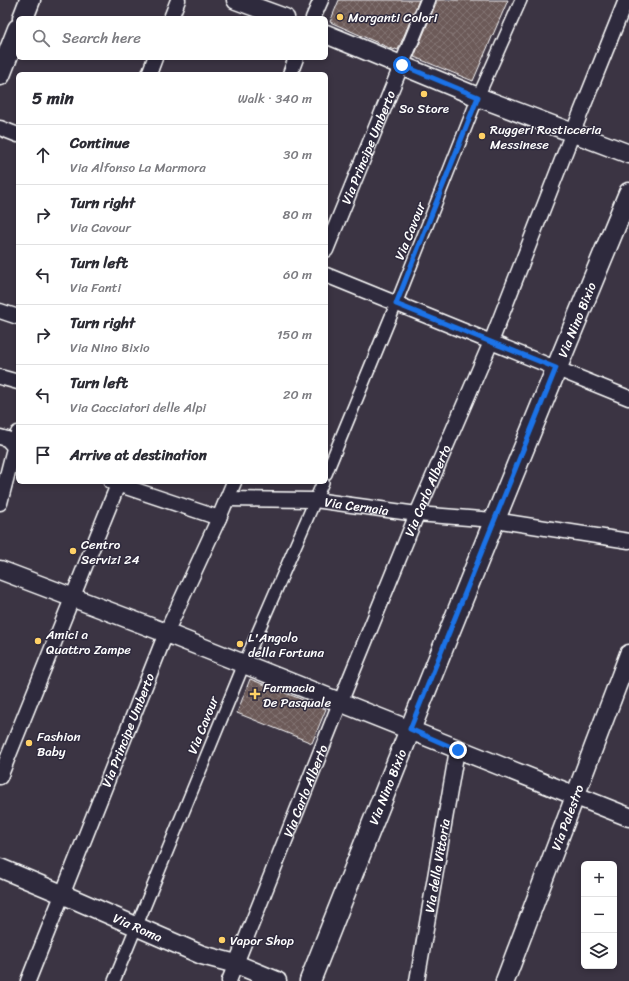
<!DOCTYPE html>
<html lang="en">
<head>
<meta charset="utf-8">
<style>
	body { margin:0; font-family:Sriracha,sans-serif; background:#f2f2f3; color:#2b2b33 }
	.controls { position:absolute; right:12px; bottom:12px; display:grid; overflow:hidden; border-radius:6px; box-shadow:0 2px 6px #0003 }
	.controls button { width:36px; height:36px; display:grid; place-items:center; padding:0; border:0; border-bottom:1px solid #e1e1e2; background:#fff; color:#2b2b33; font:20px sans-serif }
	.stop { position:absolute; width:12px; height:12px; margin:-9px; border:3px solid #1a73e8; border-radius:50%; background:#fff }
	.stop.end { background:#1a73e8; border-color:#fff; box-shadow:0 1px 4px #0008 }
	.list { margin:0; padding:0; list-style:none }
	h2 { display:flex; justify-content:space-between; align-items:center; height:52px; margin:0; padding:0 16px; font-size:17px }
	h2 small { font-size:13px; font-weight:400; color:#7c7c81 }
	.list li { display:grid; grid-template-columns:26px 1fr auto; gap:12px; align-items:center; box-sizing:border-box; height:60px; padding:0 16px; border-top:1px solid #e1e1e2 }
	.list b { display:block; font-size:15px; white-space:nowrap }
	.list p { margin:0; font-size:13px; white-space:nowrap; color:#7c7c81 }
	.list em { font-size:13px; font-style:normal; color:#7c7c81 }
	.icon { flex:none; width:22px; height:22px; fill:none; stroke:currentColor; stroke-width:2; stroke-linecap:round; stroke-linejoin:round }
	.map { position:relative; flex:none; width:629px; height:981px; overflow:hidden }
	.search { position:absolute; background:#fff; box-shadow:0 2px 6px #0003; left:16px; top:16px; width:312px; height:44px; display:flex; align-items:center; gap:10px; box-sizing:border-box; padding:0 14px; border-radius:6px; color:#7c7c81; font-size:15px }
	.panel { position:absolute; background:#fff; box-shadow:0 2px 6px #0003; left:16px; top:72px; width:312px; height:412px; border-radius:6px }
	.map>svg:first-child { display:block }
	.building { fill:url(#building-cross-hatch); stroke:#fff }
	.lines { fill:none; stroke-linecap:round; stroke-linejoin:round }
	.pedestrian-casing { stroke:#fff; stroke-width:14 }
	.minor-casing { stroke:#fff; stroke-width:17 }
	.tertiary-casing { stroke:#fff; stroke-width:21 }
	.secondary-casing { stroke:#fff; stroke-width:23 }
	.pedestrian { stroke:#2f2a3d; stroke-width:11 }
	.minor { stroke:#2f2a3d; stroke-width:14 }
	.tertiary { stroke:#2f2a3d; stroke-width:18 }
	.secondary { stroke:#2f2a3d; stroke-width:20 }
	.route { stroke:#1a73e8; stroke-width:5 }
	.poi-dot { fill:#ffd166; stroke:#2f2a3d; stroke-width:1.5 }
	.labels { text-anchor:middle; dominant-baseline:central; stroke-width:3; stroke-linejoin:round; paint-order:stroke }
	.poi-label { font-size:13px; fill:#fff; stroke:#2f2a3d; text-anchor:start }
	.street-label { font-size:13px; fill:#fff; stroke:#2f2a3d }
</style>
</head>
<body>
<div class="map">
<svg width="629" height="981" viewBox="0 0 629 981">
	<defs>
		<pattern id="building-cross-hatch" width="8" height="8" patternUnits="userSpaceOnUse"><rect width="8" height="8" fill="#6c5a59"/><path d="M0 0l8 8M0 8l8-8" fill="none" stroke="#827372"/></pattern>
	</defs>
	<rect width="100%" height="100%" fill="#3b3443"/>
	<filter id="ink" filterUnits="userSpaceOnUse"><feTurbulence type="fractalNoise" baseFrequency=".025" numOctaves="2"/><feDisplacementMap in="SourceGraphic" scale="8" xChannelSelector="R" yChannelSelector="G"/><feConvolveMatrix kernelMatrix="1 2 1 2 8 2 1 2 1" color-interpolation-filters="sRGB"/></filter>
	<g filter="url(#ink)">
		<g class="building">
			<path d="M339 0H419L398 50 395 49 394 50 330 22Z"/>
			<path d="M436 0H508L473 81 414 57 436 3Z"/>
			<path d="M250 679 326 709 312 743 237 713Z"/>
		</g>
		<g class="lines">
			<defs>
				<g id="pedestrian">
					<path d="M326 474 396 304 478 97 521 0"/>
					<path d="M114 981 244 664 323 482"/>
				</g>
				<g id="minor">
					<path d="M171 18 178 0"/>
					<path d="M313 18 321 0"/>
					<path d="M149 74 155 58"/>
					<path d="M290 74 296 58"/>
					<path d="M0 128 18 135"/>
					<path id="s1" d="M326 250 428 0"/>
					<path d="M326 275C427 317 528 356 629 398"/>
					<path d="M0 311 18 317"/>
					<path d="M0 377 18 382"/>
					<path d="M0 437 7 439 18 451"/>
					<path d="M111 482 219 518"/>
					<path id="s2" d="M227 499 315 500 417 514 494 520 629 541"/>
					<path d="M0 503 18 433"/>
					<path d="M0 777 119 482"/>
					<path id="s3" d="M28 981 166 633 219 518 234 482"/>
					<path id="s4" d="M229 981 340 703 417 514 491 342 573 132 626 0"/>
					<path id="s5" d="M417 981 457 750"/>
				</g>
				<g id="tertiary">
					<path d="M236 0 285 18"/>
					<path d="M326 34 478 97 629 154"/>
					<path d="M0 570 166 633 629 817"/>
					<path id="s6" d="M0 868 62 894 202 955 236 964 277 981"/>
					<path id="s7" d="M505 981 629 654"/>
				</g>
				<g id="secondary">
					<path d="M23 18 30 0"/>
					<path d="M0 75 18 29"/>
					<path id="s8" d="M310 981C414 718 520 455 629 193"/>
				</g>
			</defs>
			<use href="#pedestrian" class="pedestrian-casing"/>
			<use href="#minor" class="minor-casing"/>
			<use href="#tertiary" class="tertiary-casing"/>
			<use href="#secondary" class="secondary-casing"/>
			<use href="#pedestrian" class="pedestrian"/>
			<use href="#minor" class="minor"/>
			<use href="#tertiary" class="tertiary"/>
			<use href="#secondary" class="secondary"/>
		</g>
	</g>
	<g class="lines" filter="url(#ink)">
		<path class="route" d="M402 65 478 97 396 304 556 368 410 729 458 750"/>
	</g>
	<g class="poi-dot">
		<circle cx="340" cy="17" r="4"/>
		<circle cx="424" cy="94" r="4"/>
		<circle cx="482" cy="136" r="4"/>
		<circle cx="73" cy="551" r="4"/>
		<circle cx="38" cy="641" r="4"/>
		<circle cx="240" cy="644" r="4"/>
		<path d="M253 688h4v4h4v4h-4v4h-4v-4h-4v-4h4z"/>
		<circle cx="29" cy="743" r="4"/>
		<circle cx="222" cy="940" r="4"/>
	</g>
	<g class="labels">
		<g class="poi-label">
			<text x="348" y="17">Morganti Colori</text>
			<text x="424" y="108" text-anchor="middle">So Store</text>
			<text x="490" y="129">Ruggeri Rosticceria<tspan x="490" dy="15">Messinese</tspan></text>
			<text x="81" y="544">Centro<tspan x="81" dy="15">Servizi 24</tspan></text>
			<text x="46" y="634">Amici a<tspan x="46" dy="15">Quattro Zampe</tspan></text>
			<text x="248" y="637">L'Angolo<tspan x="248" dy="15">della Fortuna</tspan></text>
			<text x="263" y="687">Farmacia<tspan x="263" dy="15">De Pasquale</tspan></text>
			<text x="37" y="736">Fashion<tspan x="37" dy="15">Baby</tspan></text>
			<text x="230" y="940">Vapor Shop</text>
		</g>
		<g class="street-label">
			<text stroke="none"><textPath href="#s1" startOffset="111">Via Principe Umberto</textPath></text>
			<text transform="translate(410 231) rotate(-68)">Via Cavour</text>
			<text stroke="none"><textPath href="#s8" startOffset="713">Via Nino Bixio</textPath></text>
			<text stroke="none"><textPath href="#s4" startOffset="529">Via Carlo Alberto</textPath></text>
			<text stroke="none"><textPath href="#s2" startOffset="130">Via Cernaia</textPath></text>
			<text transform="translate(203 725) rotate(-68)">Via Cavour</text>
			<text stroke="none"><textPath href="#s3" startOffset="270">Via Principe Umberto</textPath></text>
			<text stroke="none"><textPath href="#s8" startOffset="209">Via Nino Bixio</textPath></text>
			<text stroke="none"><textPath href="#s4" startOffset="205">Via Carlo Alberto</textPath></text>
			<text stroke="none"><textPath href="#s7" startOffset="175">Via Palestro</textPath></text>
			<text stroke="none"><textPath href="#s5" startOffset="117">Via della Vittoria</textPath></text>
			<text stroke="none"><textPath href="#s6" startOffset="150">Via Roma</textPath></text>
		</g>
	</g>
</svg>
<div class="controls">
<button>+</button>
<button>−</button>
<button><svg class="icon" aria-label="layers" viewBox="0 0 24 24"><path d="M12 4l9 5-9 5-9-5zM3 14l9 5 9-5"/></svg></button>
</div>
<div class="stop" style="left:402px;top:65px"></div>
<div class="stop end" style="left:458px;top:750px"></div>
<div class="search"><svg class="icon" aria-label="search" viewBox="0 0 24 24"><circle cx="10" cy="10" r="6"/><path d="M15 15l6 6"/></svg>Search here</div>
<section class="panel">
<h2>5 min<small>Walk · 340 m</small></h2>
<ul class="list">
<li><svg class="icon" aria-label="ahead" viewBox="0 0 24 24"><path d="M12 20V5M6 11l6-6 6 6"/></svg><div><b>Continue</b><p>Via Alfonso La Marmora</p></div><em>30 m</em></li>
<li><svg class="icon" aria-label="right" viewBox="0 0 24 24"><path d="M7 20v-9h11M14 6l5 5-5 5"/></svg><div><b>Turn right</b><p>Via Cavour</p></div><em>80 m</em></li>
<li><svg class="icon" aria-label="left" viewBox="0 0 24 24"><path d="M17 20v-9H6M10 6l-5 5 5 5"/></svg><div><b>Turn left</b><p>Via Fanti</p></div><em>60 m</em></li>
<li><svg class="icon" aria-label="right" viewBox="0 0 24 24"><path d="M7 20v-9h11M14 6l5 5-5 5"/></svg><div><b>Turn right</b><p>Via Nino Bixio</p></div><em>150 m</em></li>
<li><svg class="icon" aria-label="left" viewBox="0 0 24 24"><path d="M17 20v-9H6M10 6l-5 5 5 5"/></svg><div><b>Turn left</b><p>Via Cacciatori delle Alpi</p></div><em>20 m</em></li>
<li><svg class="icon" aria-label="arrive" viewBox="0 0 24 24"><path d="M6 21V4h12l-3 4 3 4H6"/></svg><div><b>Arrive at destination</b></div></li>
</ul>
</section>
</div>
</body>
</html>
